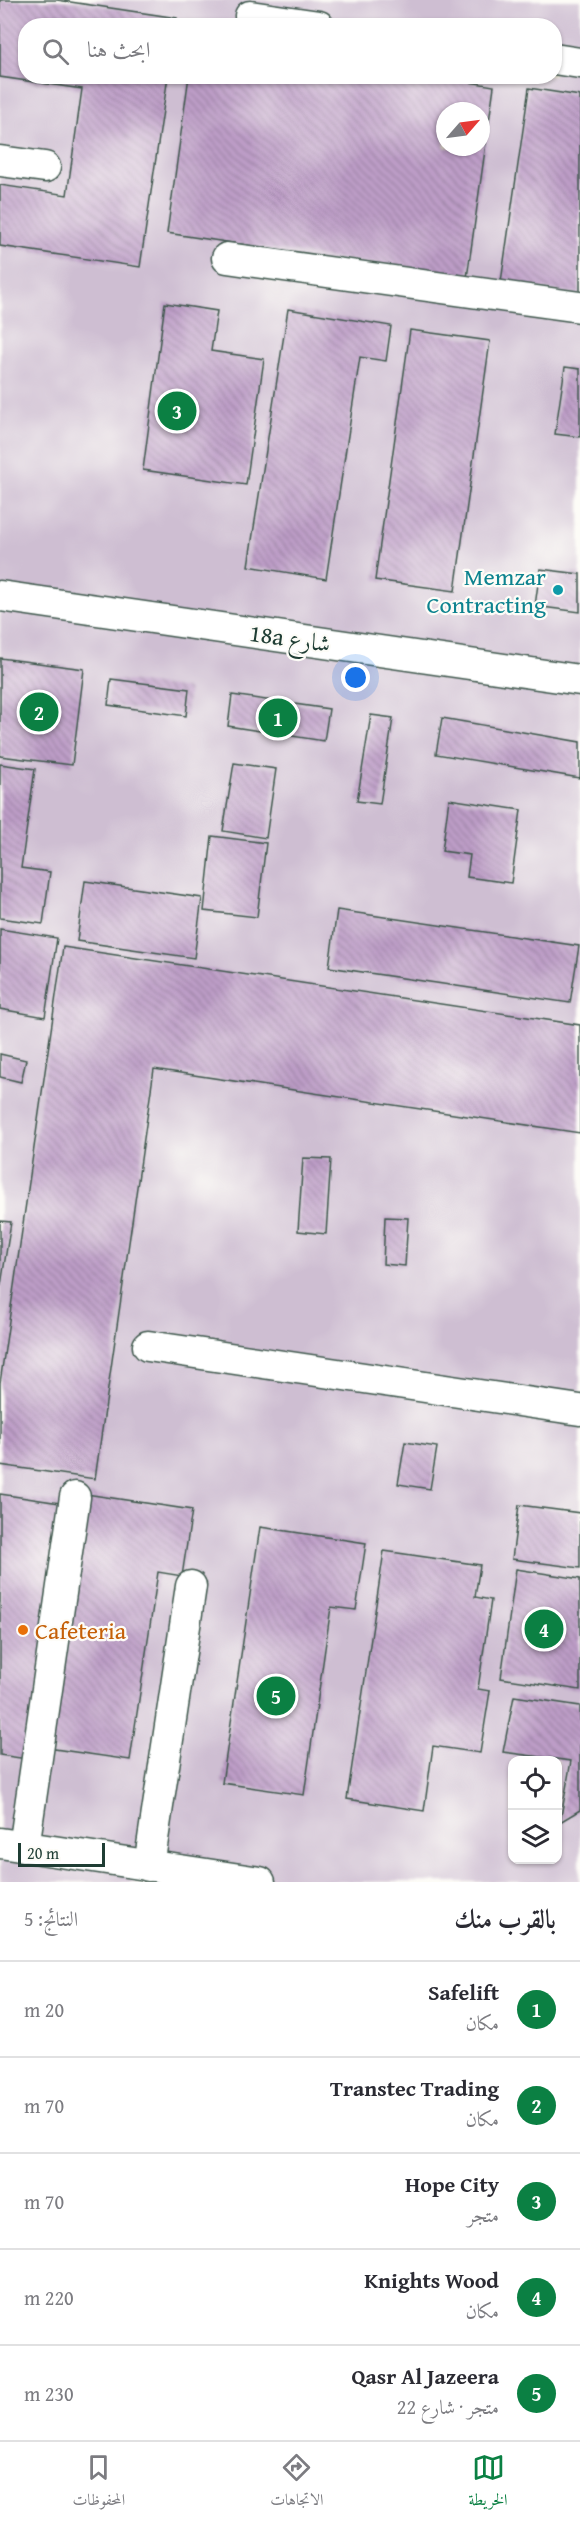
<!DOCTYPE html>
<html lang="ar">
<head>
<meta charset="utf-8">
<style>
	body { margin:0; font-family:"Gentium Book Plus",Amiri,serif; background:#f7f7f7; color:#2b2b33; direction:rtl }
	.controls { position:absolute; right:18px; bottom:18px; display:grid; overflow:hidden; border-radius:12px; box-shadow:0 2px 4px #0004 }
	.controls button { width:54px; height:54px; display:grid; place-items:center; padding:0; border:0; border-bottom:2px solid #e1e1e2; background:#fff; color:#2b2b33; font:30px sans-serif }
	.compass { position:absolute; left:436px; top:102px; width:54px; height:54px; border-radius:50%; background:#fff; box-shadow:0 2px 4px #0004; rotate:62deg }
	.scale { position:absolute; left:18px; bottom:15px; width:87px; box-sizing:border-box; padding-left:6px; border:3px solid #1f3d34; border-top:0; font-size:16px; line-height:21px; white-space:nowrap; color:#1f3d34; -webkit-text-stroke:4px #fdfcf7; paint-order:stroke }
	.you { position:absolute; left:356px; top:678px; width:21px; height:21px; margin:-15px; border:4px solid #fff; border-radius:50%; background:#1a73e8; box-shadow:0 0 0 9px #1a73e833 }
	.badge { display:grid; place-items:center; width:39px; height:39px; border-radius:50%; background:#0b8043; color:#fff; font-size:20px; font-weight:700 }
	.pin { position:absolute; translate:-50% -50%; border:3px solid #fff; box-shadow:0 2px 6px #0006 }
	.list { margin:0; padding:0; list-style:none }
	h2 { display:flex; justify-content:space-between; align-items:center; height:78px; margin:0; padding:0 24px; font-size:26px }
	h2 small { font-size:20px; font-weight:400; color:#7c7c81 }
	.list li { display:grid; grid-template-columns:39px 1fr auto; gap:18px; align-items:center; box-sizing:border-box; height:96px; padding:0 24px; border-top:2px solid #e1e1e2 }
	.list b { display:block; font-size:22px; white-space:nowrap }
	.list p { margin:0; font-size:20px; white-space:nowrap; color:#7c7c81 }
	.list em { font-size:20px; font-style:normal; color:#7c7c81 }
	.icon { flex:none; width:33px; height:33px; fill:none; stroke:currentColor; stroke-width:2; stroke-linecap:round; stroke-linejoin:round }
	.map { position:relative; flex:none; width:580px; height:1882px; overflow:hidden; direction:ltr }
	.search { position:absolute; background:#fff; box-shadow:0 2px 4px #0004; left:18px; right:18px; top:18px; height:66px; display:flex; align-items:center; gap:15px; box-sizing:border-box; padding:0 21px; border-radius:24px; color:#7c7c81; font-size:22px }
	.sheet { height:558px; background:#fff }
	nav { display:flex; justify-content:space-around; align-items:center; box-sizing:border-box; height:84px; border-top:2px solid #e1e1e2; background:#fff; font-size:16px; color:#7c7c81 }
	nav a { display:grid; justify-items:center; gap:3px }
	nav .on { color:#0b8043 }
	.map>svg:first-child { display:block }
	.industrial { fill:#cebed2; fill-rule:evenodd }
	.building { fill:url(#building-back-hatch); fill-rule:evenodd }
	.lines { fill:none; stroke-linecap:round; stroke-linejoin:round }
	.minor-casing { stroke:#3e574c; stroke-width:33 }
	.minor { stroke:#fff; stroke-width:30 }
	.culture-dot { fill:#0f9aa8; stroke:#fdfcf7; stroke-width:2 }
	.food-dot { fill:#e8710a; stroke:#fdfcf7; stroke-width:2 }
	.labels { text-anchor:middle; dominant-baseline:central; stroke-width:4.5; stroke-linejoin:round; paint-order:stroke }
	.culture-label { font-size:24px; fill:#0d838f; stroke:#fdfcf7; text-anchor:end }
	.street-label { font-size:24px; fill:#1f3d34; stroke:#fdfcf7 }
	.food-label { font-size:24px; fill:#c56008; stroke:#fdfcf7; text-anchor:start }
</style>
</head>
<body>
<div class="map">
<svg width="580" height="1882" viewBox="0 0 580 1882">
	<defs>
		<pattern id="building-back-hatch" width="6" height="6" patternUnits="userSpaceOnUse" patternTransform="scale(1.5)"><rect width="6" height="6" fill="#bd9dc7"/><path d="M-1 5l2 2M0 0l6 6M5-1l2 2" fill="none" stroke="#9981a2"/></pattern>
	</defs>
	<rect width="100%" height="100%" fill="#fdfcf7"/>
	<filter id="ink" filterUnits="userSpaceOnUse"><feTurbulence type="fractalNoise" baseFrequency=".0167" numOctaves="2"/><feDisplacementMap in="SourceGraphic" scale="12" xChannelSelector="R" yChannelSelector="G"/><feConvolveMatrix kernelMatrix="1 2 1 2 8 2 1 2 1" color-interpolation-filters="sRGB"/></filter>
	<filter id="wash" filterUnits="userSpaceOnUse"><feTurbulence type="fractalNoise" baseFrequency=".008" numOctaves="4" result="noise"/><feDisplacementMap in="SourceGraphic" scale="24" xChannelSelector="R" yChannelSelector="G"/><feGaussianBlur stdDeviation="1.35" result="paint"/><feColorMatrix in="noise" values="0 0 0 0 0 0 0 0 0 0 0 0 0 0 0 0 0 1.4 0 .05"/><feComposite in="paint" operator="in"/></filter>
	<g filter="url(#wash)">
		<rect width="100%" height="100%" fill="#efead1"/>
		<path class="industrial" d="M0 0H580V1882H0ZM26 26H554V76H26ZM445 111H481V147H445ZM512 1760H558V1860H512Z"/>
		<g id="blocks">
			<g class="building">
				<path d="M0 0H57L177 18 176 26H26V76H168L140 267 0 246V185L67 195 82 89 0 77Z"/>
				<path d="M189 76H433L494 86 467 278 167 233ZM445 111H481V147H445Z"/>
				<path d="M529 88 580 96V294L501 282Z"/>
				<path d="M165 303 217 311 211 351 264 359 246 485 143 470Z"/>
				<path d="M288 309 391 326 386 361 360 357 326 579 248 566Z"/>
				<path d="M410 330 490 341 455 591 375 580Z"/>
				<path d="M565 367 580 369V437L555 434Z"/>
				<path d="M540 569 580 574V612L535 606Z"/>
				<path d="M0 658 84 669 72 765 0 756Z"/>
				<path d="M111 679 189 689 186 716 108 705Z"/>
				<path d="M232 695 329 709 324 741 228 726Z"/>
				<path d="M371 715 393 718 380 804 357 801Z"/>
				<path d="M442 718 580 742V778L436 754Z"/>
				<path d="M234 763 276 769 266 838 223 831Z"/>
				<path d="M0 764 35 769 21 868 50 872 43 924 0 918Z"/>
				<path d="M449 799 521 810 511 883 467 877 470 855 442 851Z"/>
				<path d="M212 836 266 843 257 917 204 911Z"/>
				<path d="M85 881 202 898 194 958 77 941Z"/>
				<path d="M337 910 579 946 570 1003 329 967Z"/>
				<path d="M0 929 57 938 45 1017 0 1009Z"/>
				<path d="M63 947 580 1025V1133L154 1069 95 1479 0 1465V1383Z"/>
				<path d="M0 1054 26 1060 21 1082 0 1077Z"/>
				<path d="M303 1158 331 1159 326 1234 298 1231Z"/>
				<path d="M385 1217 408 1218 405 1266 383 1264Z"/>
				<path d="M0 1221 11 1222 1 1285H0Z"/>
				<path d="M405 1442 437 1447 430 1489 398 1484Z"/>
				<path d="M0 1494 66 1504 27 1759 0 1755Z"/>
				<path d="M86 1494 192 1510 182 1576 158 1572 130 1760 48 1748Z"/>
				<path d="M519 1505 580 1513V1568L512 1559Z"/>
				<path d="M260 1527 366 1543 356 1610 331 1607 304 1795 222 1783Z"/>
				<path d="M384 1551 480 1565 475 1597 491 1600 478 1689 490 1691 480 1753 433 1746 424 1811 347 1799Z"/>
				<path d="M516 1569 580 1579V1690L501 1678Z"/>
				<path d="M514 1696 580 1706V1810L560 1822 571 1761 503 1752Z"/>
			</g>
		</g>
	</g>
	<g filter="url(#ink)">
		<use href="#blocks" fill-opacity="0" stroke="#3e574c" stroke-width="1.5"/>
		<g class="lines">
			<defs>
				<g id="minor">
					<path d="M250 16 319 26"/>
					<path d="M554 59 580 63"/>
					<path d="M0 161 45 167"/>
					<path d="M227 258 580 307"/>
					<path d="M0 596 580 680"/>
					<path d="M148 1346 580 1410"/>
					<path d="M0 1843 260 1882"/>
					<path d="M24 1847 75 1497"/>
					<path d="M149 1866 191 1586"/>
				</g>
			</defs>
			<use href="#minor" class="minor-casing"/>
			<use href="#minor" class="minor"/>
		</g>
	</g>
	<circle class="culture-dot" cx="558" cy="590" r="6"/>
	<circle class="food-dot" cx="23" cy="1630" r="6"/>
	<g class="labels">
		<g class="culture-label">
			<text x="546" y="576">Memzar<tspan x="546" dy="28">Contracting</tspan></text>
		</g>
		<g class="street-label">
			<text transform="translate(290 638) rotate(8)">18a شارع</text>
		</g>
		<g class="food-label">
			<text x="35" y="1630">Cafeteria</text>
		</g>
	</g>
</svg>
<div class="controls">
<button><svg class="icon" aria-label="locate" viewBox="0 0 24 24"><circle cx="12" cy="12" r="6"/><path d="M12 2v4M12 18v4M2 12h4M18 12h4"/></svg></button>
<button><svg class="icon" aria-label="layers" viewBox="0 0 24 24"><path d="M12 4l9 5-9 5-9-5zM3 14l9 5 9-5"/></svg></button>
</div>
<svg class="compass" viewBox="-18 -18 36 36"><path d="M0-13l5 13h-10z" fill="#e53935"/><path d="M0 13l5-13h-10z" fill="#7c7c81"/></svg>
<div class="scale">20 m</div>
<div class="you"></div>
<div class="pin badge" style="left:278px;top:718px">1</div>
<div class="pin badge" style="left:39px;top:712px">2</div>
<div class="pin badge" style="left:177px;top:411px">3</div>
<div class="pin badge" style="left:544px;top:1629px">4</div>
<div class="pin badge" style="left:276px;top:1696px">5</div>
<div class="search"><svg class="icon" aria-label="search" viewBox="0 0 24 24"><circle cx="10" cy="10" r="6"/><path d="M15 15l6 6"/></svg>ابحث هنا</div>
</div>
<section class="sheet">
<h2>بالقرب منك<small>النتائج: 5</small></h2>
<ul class="list">
<li><span class="badge">1</span><div><b>Safelift</b><p>مكان</p></div><em>20 m</em></li>
<li><span class="badge">2</span><div><b>Transtec Trading</b><p>مكان</p></div><em>70 m</em></li>
<li><span class="badge">3</span><div><b>Hope City</b><p>متجر</p></div><em>70 m</em></li>
<li><span class="badge">4</span><div><b>Knights Wood</b><p>مكان</p></div><em>220 m</em></li>
<li><span class="badge">5</span><div><b>Qasr Al Jazeera</b><p>متجر · شارع 22</p></div><em>230 m</em></li>
</ul>
</section>
<nav>
<a class="on"><svg class="icon" aria-label="map" viewBox="0 0 24 24"><path d="M3 6l6-2 6 2 6-2v14l-6 2-6-2-6 2zM9 4v14M15 6v14"/></svg>الخريطة</a>
<a><svg class="icon" aria-label="directions" viewBox="0 0 24 24"><path d="M12 3l9 9-9 9-9-9zM9 14v-3h6M13 9l2 2-2 2"/></svg>الاتجاهات</a>
<a><svg class="icon" aria-label="saved" viewBox="0 0 24 24"><path d="M7 4h10v16l-5-4-5 4z"/></svg>المحفوظات</a>
</nav>
</body>
</html>
